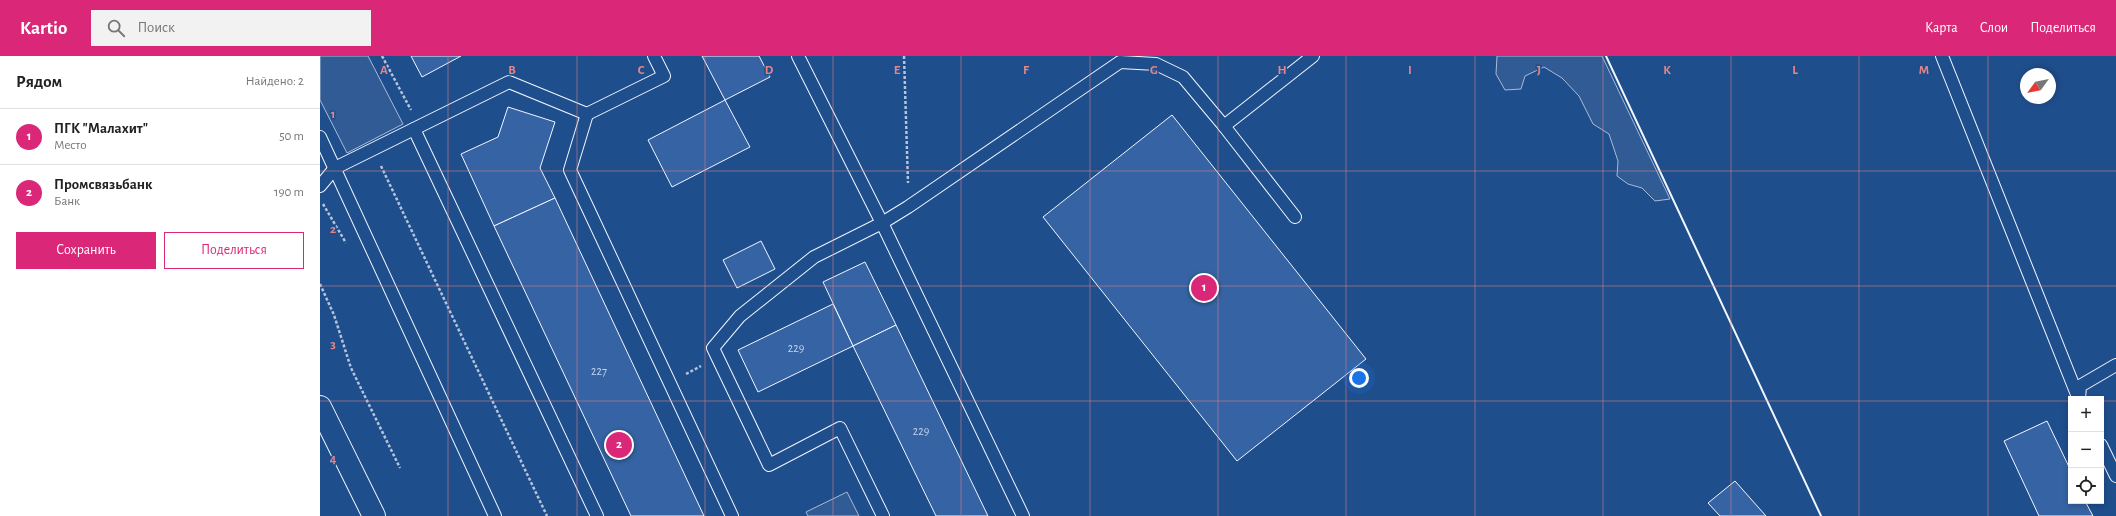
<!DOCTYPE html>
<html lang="ru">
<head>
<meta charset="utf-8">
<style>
	body { margin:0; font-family:"Alegreya Sans",sans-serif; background:#f2f2f2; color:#222 }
	.controls { position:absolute; right:12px; bottom:12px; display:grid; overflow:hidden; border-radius:0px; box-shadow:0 2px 6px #0003 }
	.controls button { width:36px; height:36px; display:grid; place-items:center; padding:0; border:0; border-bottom:1px solid #e0e0e0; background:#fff; color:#222; font:20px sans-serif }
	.compass { position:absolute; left:1700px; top:12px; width:36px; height:36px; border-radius:50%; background:#fff; box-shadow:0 2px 6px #0003; rotate:237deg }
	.you { position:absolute; left:1039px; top:322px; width:14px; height:14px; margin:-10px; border:3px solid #fff; border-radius:50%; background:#1a73e8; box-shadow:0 0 0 6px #1a73e833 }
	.badge { display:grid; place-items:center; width:26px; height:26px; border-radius:50%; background:#db2777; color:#fff; font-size:13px; font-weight:700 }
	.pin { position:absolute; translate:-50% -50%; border:2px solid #fff; box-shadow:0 1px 4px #0006 }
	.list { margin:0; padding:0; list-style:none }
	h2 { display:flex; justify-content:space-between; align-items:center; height:52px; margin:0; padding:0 16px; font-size:17px }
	h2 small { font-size:13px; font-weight:400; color:#767676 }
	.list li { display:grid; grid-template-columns:26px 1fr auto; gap:12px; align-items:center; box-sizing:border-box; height:56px; padding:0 16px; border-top:1px solid #e0e0e0 }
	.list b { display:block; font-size:15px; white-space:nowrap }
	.list p { margin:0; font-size:13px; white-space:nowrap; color:#767676 }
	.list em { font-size:13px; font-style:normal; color:#767676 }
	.actions { display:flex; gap:8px; padding:12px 16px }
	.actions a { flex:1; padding:9px 0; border:1px solid #db2777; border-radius:0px; text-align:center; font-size:14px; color:#db2777 }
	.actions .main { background:#db2777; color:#fff }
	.icon { flex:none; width:22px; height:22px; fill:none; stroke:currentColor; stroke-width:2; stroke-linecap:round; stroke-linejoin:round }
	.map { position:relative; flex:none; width:1796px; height:460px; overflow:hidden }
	header { display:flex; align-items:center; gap:24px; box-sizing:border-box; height:56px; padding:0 20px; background:#db2777; color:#fff }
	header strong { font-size:19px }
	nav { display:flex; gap:22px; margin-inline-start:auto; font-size:14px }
	.search { width:280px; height:36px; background:#f2f2f2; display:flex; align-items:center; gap:10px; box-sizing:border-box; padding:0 14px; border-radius:0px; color:#767676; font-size:15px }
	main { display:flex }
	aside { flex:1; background:#fff }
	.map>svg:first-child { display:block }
	.built { fill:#305b95; stroke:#a8bbd7 }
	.building { fill:#3563a3; stroke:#f2f6ff }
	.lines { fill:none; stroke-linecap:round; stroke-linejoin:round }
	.lane-casing { stroke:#f2f6ff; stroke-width:14 }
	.primary-casing { stroke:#f2f6ff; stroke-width:24 }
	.path { stroke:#b3c4dc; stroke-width:2.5; stroke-dasharray:3 2; stroke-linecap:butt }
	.lane { stroke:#1f4e8c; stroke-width:12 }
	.primary { stroke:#1f4e8c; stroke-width:22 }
	.wall { stroke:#f2f6ff; stroke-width:2 }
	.grid { fill:none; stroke:#e38589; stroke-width:1; stroke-opacity:0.55 }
	.labels { text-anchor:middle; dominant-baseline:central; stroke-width:3; stroke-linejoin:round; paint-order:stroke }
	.number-label { font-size:12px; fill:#c3d1e8 }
	.grid-label { font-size:13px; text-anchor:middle; font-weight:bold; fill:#e38589; stroke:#1f4e8c; stroke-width:3; stroke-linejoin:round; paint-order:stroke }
</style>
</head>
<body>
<header>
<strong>Kartio</strong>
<div class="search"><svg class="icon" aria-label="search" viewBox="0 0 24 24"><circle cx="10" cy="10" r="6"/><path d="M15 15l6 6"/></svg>Поиск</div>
<nav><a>Карта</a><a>Слои</a><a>Поделиться</a></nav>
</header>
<main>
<aside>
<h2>Рядом<small>Найдено: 2</small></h2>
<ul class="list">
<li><span class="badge">1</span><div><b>ПГК &quot;Малахит&quot;</b><p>Место</p></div><em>50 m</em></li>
<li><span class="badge">2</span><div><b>Промсвязьбанк</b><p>Банк</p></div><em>190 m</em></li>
</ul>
<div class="actions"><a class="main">Сохранить</a><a>Поделиться</a></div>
</aside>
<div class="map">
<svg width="1796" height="460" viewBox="0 0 1796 460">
	<rect width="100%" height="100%" fill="#1f4e8c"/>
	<g class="built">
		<path d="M0 0H48L83 68 27 97 0 44Z"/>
		<path d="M1177 0H1282L1350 143 1335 145 1322 132 1308 128 1297 120 1298 105 1289 78 1273 68 1259 40 1242 22 1224 11 1205 20 1201 33 1185 34 1176 18Z"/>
		<path d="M527 436 539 460H488L486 456Z"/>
	</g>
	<g class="building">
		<path d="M91 0H141L102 21Z"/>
		<path d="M382 0H439L450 21 405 44Z"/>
		<path d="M405 44 430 91 352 131 328 84Z"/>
		<path d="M188 51 235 66 220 112 235 142 174 170 141 98 178 81Z"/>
		<path d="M852 59 1046 303 917 405 723 161Z"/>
		<path d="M235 142 384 460H311L174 170Z"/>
		<path d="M441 185 455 213 417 232 403 204Z"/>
		<path d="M545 206 576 269 533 290 503 226Z"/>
		<path d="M513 248 533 290 438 336 418 294Z"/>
		<path d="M576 269 668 460H616L533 290Z"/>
		<path d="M1727 365 1751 415V445H1765L1773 460H1719L1684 385Z"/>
		<path d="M1415 425 1446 460H1400L1388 447Z"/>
	</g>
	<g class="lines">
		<defs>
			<g id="lane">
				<path d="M478 0 562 167 703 460"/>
				<path d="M1622 0 1758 341"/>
				<path d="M267 58 344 20 334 0"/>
				<path d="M904 70 993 0"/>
				<path d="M94 73 277 460"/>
				<path d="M0 81 175 460"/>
				<path d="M0 130 15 112 189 26 267 58 250 114 412 460"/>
				<path d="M1759 343 1760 330 1796 309"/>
				<path d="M1781 389 1796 420"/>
				<path d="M563 460 520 372 449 409 393 292 420 260 494 201 562 167 588 151 800 6 836 8 863 21 904 70 975 161"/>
			</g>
			<path id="primary" d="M0 351 54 460"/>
		</defs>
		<use href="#lane" class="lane-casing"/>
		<use href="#primary" class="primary-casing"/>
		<g class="path">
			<path d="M62 0 91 54"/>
			<path d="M584 0 588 127"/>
			<path d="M61 110 227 460"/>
			<path d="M3 148 26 187"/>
			<path d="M0 228 14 259 31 312 80 412"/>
			<path d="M366 318 381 310"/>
		</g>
		<use href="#lane" class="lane"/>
		<use href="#primary" class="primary"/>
		<path class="wall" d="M1286 0 1501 460"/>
	</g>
	<path class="grid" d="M128 0V460M257 0V460M385 0V460M513 0V460M641 0V460M770 0V460M898 0V460M1026 0V460M1155 0V460M1283 0V460M1411 0V460M1539 0V460M1668 0V460M0 115H1796M0 230H1796M0 345H1751M1781 345H1796"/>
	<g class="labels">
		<g class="number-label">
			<text x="476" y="292">229</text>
			<text x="279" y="315">227</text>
			<text x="601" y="375">229</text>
		</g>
	</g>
	<g class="grid-label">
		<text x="64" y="18">A</text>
		<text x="192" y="18">B</text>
		<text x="321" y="18">C</text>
		<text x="449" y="18">D</text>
		<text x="577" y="18">E</text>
		<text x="706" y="18">F</text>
		<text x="834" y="18">G</text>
		<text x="962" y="18">H</text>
		<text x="1090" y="18">I</text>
		<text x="1219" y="18">J</text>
		<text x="1347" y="18">K</text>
		<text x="1475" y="18">L</text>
		<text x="1604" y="18">M</text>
		<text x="13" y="62">1</text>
		<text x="13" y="177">2</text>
		<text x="13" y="292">3</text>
		<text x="13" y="407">4</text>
	</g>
</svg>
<div class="controls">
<button>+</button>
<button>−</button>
<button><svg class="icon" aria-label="locate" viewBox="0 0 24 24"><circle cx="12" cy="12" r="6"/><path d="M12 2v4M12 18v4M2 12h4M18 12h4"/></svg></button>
</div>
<svg class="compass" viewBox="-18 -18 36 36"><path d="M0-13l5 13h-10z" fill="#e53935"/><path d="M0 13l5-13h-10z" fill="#767676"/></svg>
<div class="you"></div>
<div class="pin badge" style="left:884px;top:232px">1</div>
<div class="pin badge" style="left:299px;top:389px">2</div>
</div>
</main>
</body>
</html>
